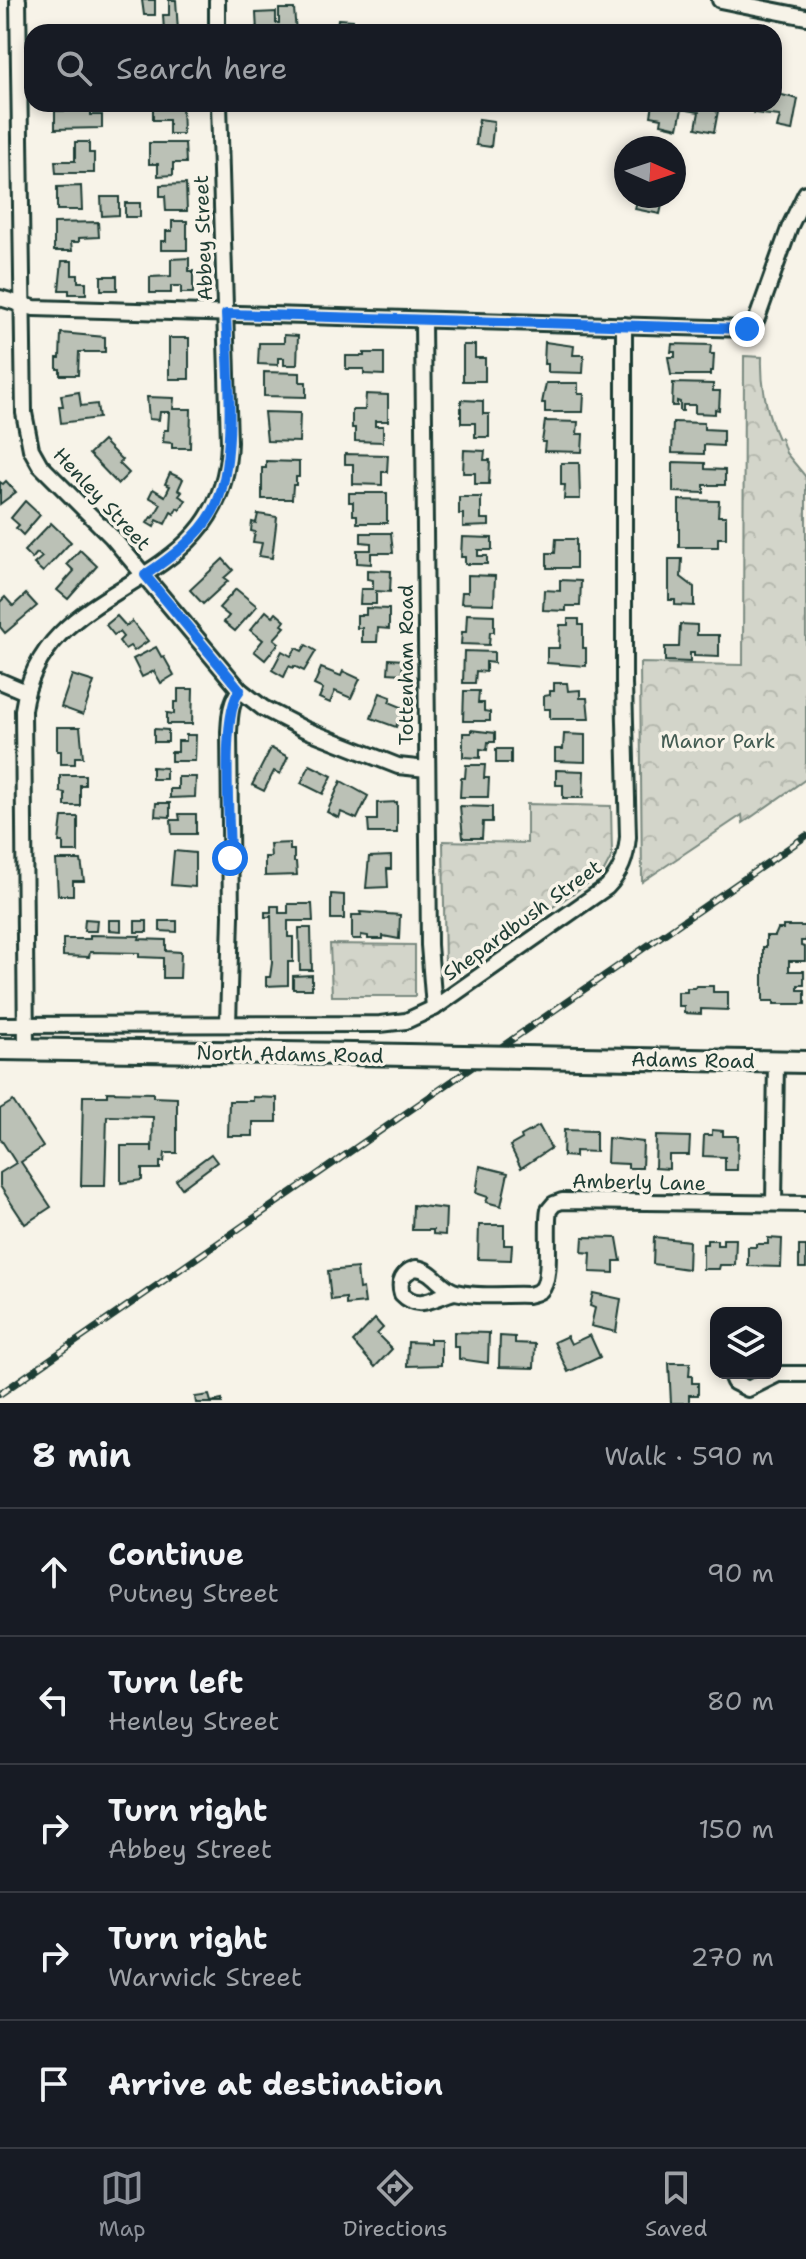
<!DOCTYPE html>
<html lang="en">
<head>
<meta charset="utf-8">
<style>
	body { margin:0; font-family:"Shantell Sans",sans-serif; background:#20242c; color:#f1f3f6 }
	.controls { position:absolute; right:24px; bottom:24px; display:grid; overflow:hidden; border-radius:16px; box-shadow:0 4px 12px #0003 }
	.controls button { width:72px; height:72px; display:grid; place-items:center; padding:0; border:0; border-bottom:2px solid #363941; background:#171b24; color:#f1f3f6; font:40px sans-serif }
	.compass { position:absolute; left:614px; top:136px; width:72px; height:72px; border-radius:50%; background:#171b24; box-shadow:0 4px 12px #0003; rotate:93deg }
	.stop { position:absolute; width:24px; height:24px; margin:-18px; border:6px solid #1a73e8; border-radius:50%; background:#fff }
	.stop.end { background:#1a73e8; border-color:#fff; box-shadow:0 2px 8px #0008 }
	.list { margin:0; padding:0; list-style:none }
	h2 { display:flex; justify-content:space-between; align-items:center; height:104px; margin:0; padding:0 32px; font-size:34px }
	h2 small { font-size:26px; font-weight:400; color:#9ea1a6 }
	.list li { display:grid; grid-template-columns:52px 1fr auto; gap:24px; align-items:center; box-sizing:border-box; height:128px; padding:0 32px; border-top:2px solid #363941 }
	.list b { display:block; font-size:30px; white-space:nowrap }
	.list p { margin:0; font-size:26px; white-space:nowrap; color:#9ea1a6 }
	.list em { font-size:26px; font-style:normal; color:#9ea1a6 }
	.icon { flex:none; width:44px; height:44px; fill:none; stroke:currentColor; stroke-width:2; stroke-linecap:round; stroke-linejoin:round }
	.map { position:relative; flex:none; width:806px; height:1403px; overflow:hidden }
	.search { position:absolute; background:#171b24; box-shadow:0 4px 12px #0003; left:24px; right:24px; top:24px; height:88px; display:flex; align-items:center; gap:20px; box-sizing:border-box; padding:0 28px; border-radius:24px; color:#9ea1a6; font-size:30px }
	.sheet { height:744px; background:#171b24 }
	nav { display:flex; justify-content:space-around; align-items:center; box-sizing:border-box; height:112px; border-top:2px solid #363941; background:#171b24; font-size:22px; color:#9ea1a6 }
	nav a { display:grid; justify-items:center; gap:4px }
	nav .on { color:#8c9099 }
	.map>svg:first-child { display:block }
	.park { fill:url(#park-crowns); stroke:#79897f; stroke-width:2 }
	.building { fill:#bbc1b6; stroke:#1f3d34; stroke-width:2 }
	.lines { fill:none; stroke-linecap:round; stroke-linejoin:round }
	.street-casing { stroke:#1f3d34; stroke-width:20 }
	.secondary-casing { stroke:#1f3d34; stroke-width:26 }
	.street { stroke:#f7f3e8; stroke-width:14 }
	.secondary { stroke:#f7f3e8; stroke-width:20 }
	.rail-casing { stroke:#1f3d34; stroke-width:7 }
	.rail { stroke:#f7f3e8; stroke-width:4; stroke-dasharray:12; stroke-linecap:butt }
	.secondary-bridge-casing { stroke:#1f3d34; stroke-width:26; stroke-linecap:butt }
	.secondary-bridge { stroke:#f7f3e8; stroke-width:20 }
	.route { stroke:#1a73e8; stroke-width:10 }
	.labels { text-anchor:middle; dominant-baseline:central; stroke-width:7; stroke-linejoin:round; paint-order:stroke }
	.street-label { font-size:20px; fill:#1f3d34; stroke:#f7f3e8 }
	.park-label { font-size:20px; fill:#435b52; stroke:#f7f3e8 }
</style>
</head>
<body>
<div class="map">
<svg width="806" height="1403" viewBox="0 0 806 1403">
	<defs>
		<pattern id="park-crowns" width="20" height="18" patternUnits="userSpaceOnUse" patternTransform="scale(2)"><rect width="20" height="18" fill="#d3d5ca"/><path d="M2 6a3 3 0 1 1 6 0M12 15a3 3 0 1 1 6 0" fill="none" stroke="#b5b8ae"/></pattern>
	</defs>
	<rect width="100%" height="100%" fill="#f7f3e8"/>
	<filter id="ink" filterUnits="userSpaceOnUse"><feTurbulence type="fractalNoise" baseFrequency=".0125" numOctaves="2"/><feDisplacementMap in="SourceGraphic" scale="16" xChannelSelector="R" yChannelSelector="G"/><feConvolveMatrix kernelMatrix="1 2 1 2 8 2 1 2 1" color-interpolation-filters="sRGB"/></filter>
	<g filter="url(#ink)">
		<g class="park">
			<path d="M744 356 762 357C761 387 766 412 778 439L781 438 786 453 806 477V779L743 823 742 815 642 882 640 663 743 665Z"/>
			<path d="M527 804 611 806 612 856 603 873 451 976 445 970 443 841 527 843Z"/>
			<path d="M330 944 415 945V996H332Z"/>
		</g>
		<g class="building">
			<path d="M142 0H155V15H144Z"/>
			<path d="M169 0H176L178 31H164L163 15H169Z"/>
			<path d="M279 9H294L296 32H257L256 13 276 12V23H279Z"/>
			<path d="M338 19 353 20 352 32H336Z"/>
			<path d="M55 28 85 29V32H55Z"/>
			<path d="M774 82 780 84 778 94 798 99 792 131 777 128 780 116 754 113 755 107 747 105 774 104Z"/>
			<path d="M153 104H182L183 134H169V120H153Z"/>
			<path d="M653 104H717L716 111H718L714 132 696 128 699 112 682 109 678 128 661 124 662 118 651 116Z"/>
			<path d="M91 110V115H102V128L55 129V111Z"/>
			<path d="M479 119 494 121 491 147 476 145Z"/>
			<path d="M75 142H89V153H94V173H56L55 161H75Z"/>
			<path d="M149 143H185L186 163H173V175L158 176V164H149Z"/>
			<path d="M186 184 187 211H166L165 196H160V185Z"/>
			<path d="M81 186 82 210H57V187Z"/>
			<path d="M638 196H664L660 214 635 209Z"/>
			<path d="M101 197H119V215L102 216Z"/>
			<rect x="125" y="203" width="15" height="14"/>
			<path d="M172 221H187V250H161V241H166V231H172Z"/>
			<path d="M98 222 99 237 79 238V242H71L72 251H54V223Z"/>
			<path d="M189 258V271H193V293H181V286H171V293H150V277L171 276V259Z"/>
			<path d="M62 261H72V275H78V282H86V294H69V290H59Z"/>
			<rect x="101" y="276" width="16" height="14"/>
			<path d="M61 333 105 337V352H79L78 375H60V369H57V358H60Z"/>
			<path d="M284 335 298 336 297 365H284V358H278V365L258 364 259 343H284Z"/>
			<rect x="169" y="338" width="20" height="41"/>
			<path d="M545 342 574 346 573 355H584L583 373 548 372V364H544Z"/>
			<path d="M672 344 711 345 710 354H714L713 371H710V375H671L668 357H675V352H671Z"/>
			<path d="M463 345H475V358H485V381H463Z"/>
			<path d="M364 353H384V375L364 374V369H346V356H364Z"/>
			<path d="M264 372 300 373V382H306V397L264 396Z"/>
			<path d="M546 383H578V394H584L583 412H545V403H542Z"/>
			<path d="M673 383 713 384V391H720L719 410 715 409V414L695 413V405H683V411H680V402L677 401V406H672Z"/>
			<path d="M79 392 81 406 97 404 99 418 61 423 59 406H63L61 395Z"/>
			<path d="M366 394 388 395V421H375V426H383V442L355 441V428H352V410H365Z"/>
			<path d="M147 397 174 398 173 409H191L190 448H172V443L163 442 164 430H168L169 412H160L159 420 149 419Z"/>
			<path d="M461 400 483 401V414H489V437H475V423H461Z"/>
			<path d="M264 412 300 413 299 442 267 441Z"/>
			<path d="M545 421 578 422 577 434H583L582 452 544 451 545 442H542Z"/>
			<path d="M673 422 704 423V429L723 430V446L704 445V454L672 453Z"/>
			<path d="M103 441 122 460 119 463 129 473 118 484 89 454Z"/>
			<path d="M464 450 485 451 484 460H490L489 484H475V473H463Z"/>
			<path d="M345 454 388 455 387 472H382V485L353 484V464H345Z"/>
			<path d="M266 461 299 462V477H296V485H293L292 499H262V468H266Z"/>
			<path d="M673 462 705 463V469L725 470V485H704V493L673 492Z"/>
			<path d="M561 463H579L580 499H564L565 485H561Z"/>
			<path d="M170 473 183 479 178 490 182 492 179 496 186 500 180 510 177 508 174 514 171 512 165 524 157 520 154 527 147 523 151 517 153 518 161 504 149 497 153 489 165 496 170 486 165 484Z"/>
			<path d="M6 481 16 492 0 504V482L3 484Z"/>
			<path d="M349 493H387V523H357V515H353V502H349Z"/>
			<path d="M459 497H481V519H489V526L463 527V514H459Z"/>
			<path d="M679 500 719 501 718 516H726V538H718V547H679Z"/>
			<path d="M25 501 40 515 23 535 16 528 19 525 11 518Z"/>
			<path d="M258 514 277 517 272 558 259 556 262 543 253 542 255 532 251 531 252 522 256 523Z"/>
			<path d="M51 523 71 542 43 572 34 564 42 557 37 553 32 559 24 551Z"/>
			<path d="M361 533H391L393 553H371V564L357 563V550H371V543L361 542Z"/>
			<path d="M462 537 492 538V550H478V556H487V564H465V557H461Z"/>
			<path d="M556 539H576V568H547V553H555Z"/>
			<path d="M80 550 97 566 68 599 57 590 74 571 67 564Z"/>
			<path d="M223 559 233 570 224 578 228 581 203 604 190 590Z"/>
			<path d="M669 559H682L681 577 694 587V606L675 605V600H669Z"/>
			<path d="M367 570 391 571 390 592 376 591V604H360L361 589H373V580L367 579Z"/>
			<path d="M468 575 495 576 494 604 461 603 462 592H468Z"/>
			<path d="M560 580 581 581 580 606H566V611L543 610 544 590 560 591Z"/>
			<path d="M236 589 257 606 235 631 224 622 229 616 219 608Z"/>
			<path d="M26 594 37 606 5 633 0 627V602L5 597 13 606Z"/>
			<path d="M366 608 389 609V629L378 628 377 642H362V628H357V615H366Z"/>
			<path d="M266 611 273 617 276 613 285 621 282 625 285 627 274 639 279 643 265 660 254 651 263 640 250 630Z"/>
			<path d="M467 614 494 615V632H490L489 645 461 644 462 632H466Z"/>
			<path d="M117 616 126 626 132 621 148 641 134 651 130 646 125 649 119 641 123 637 119 632 114 635 106 625Z"/>
			<path d="M568 619H579V625H583V648H586V666L547 663V648H559L560 625H568Z"/>
			<path d="M680 624 697 625V635H719V657L694 656V653H690V662L665 661V647H679Z"/>
			<path d="M306 645 316 651 304 671 294 666 293 668 289 666 284 677 272 670 282 651 291 656 296 648 302 651Z"/>
			<path d="M156 647 162 658 164 657 174 675 161 683 154 671 142 677 133 659Z"/>
			<path d="M464 651 494 652V663L486 662V672L476 671 475 683H463Z"/>
			<path d="M389 659 403 660 402 674 388 673Z"/>
			<path d="M321 668 341 676 343 671 360 679 351 698 335 691 330 703 319 698 323 689 314 685Z"/>
			<path d="M72 675 94 682 83 715 61 707Z"/>
			<path d="M554 683H567L568 691 580 690V698H587L589 719H550V709H544V696L550 695V691H554Z"/>
			<path d="M178 689H193L192 724H167V713L174 714V702H178Z"/>
			<path d="M464 691H479L478 703H484V711L490 712V721H463Z"/>
			<path d="M380 693 391 697 389 702 404 708 396 727 371 718Z"/>
			<path d="M57 727H80L83 757H75V764H61V751H57Z"/>
			<path d="M154 729 168 730V742H154Z"/>
			<path d="M471 730 495 733V742H488L487 750 480 749V758L463 757V733H471Z"/>
			<path d="M564 734 585 735V762L555 761V749H563Z"/>
			<path d="M186 735H196L195 761H171V752H178V741H186Z"/>
			<path d="M271 748 288 757 280 774 274 771 264 791 252 785Z"/>
			<rect x="496" y="749" width="15" height="14"/>
			<path d="M310 765 332 776 323 794 301 783Z"/>
			<path d="M466 765H485L484 778H489L488 797H460L461 778H465Z"/>
			<path d="M152 767 166 768V779H152Z"/>
			<path d="M556 770 584 771 583 798H563V785H556Z"/>
			<path d="M60 775H85V785H80V806H65V793L60 792Z"/>
			<path d="M178 777H196L195 797 170 798V789H178Z"/>
			<path d="M341 781 368 796 357 819 341 812 339 818 327 812Z"/>
			<path d="M397 802V833H369L368 820H377V803Z"/>
			<path d="M156 803H170V817L155 816Z"/>
			<path d="M460 806 492 807V822H483L482 838H463Z"/>
			<path d="M179 814H196V834H172L171 820H180Z"/>
			<path d="M62 817H78V852H63V842H59Z"/>
			<path d="M290 843V850H294V862H296L297 875 265 876V857H271L270 844Z"/>
			<path d="M174 851 195 853V887L171 885Z"/>
			<path d="M391 856V869H387L388 887 366 888 369 857Z"/>
			<path d="M56 860H81L84 881H73V895H58Z"/>
			<path d="M331 894 344 895V919H331Z"/>
			<path d="M288 904H312L313 921H288V937H293V962H288V985L266 986V977H270L272 963 271 914V917H265V912H271V906H279V913H288Z"/>
			<path d="M360 912 400 915 399 939 383 936V939H368V936L361 935V939H352V915H361Z"/>
			<path d="M85 919 97 920 96 931H84Z"/>
			<path d="M109 920H121V931L109 930Z"/>
			<rect x="135" y="921" width="12" height="11"/>
			<path d="M160 921H177V932L160 931Z"/>
			<path d="M783 926H806V941H801V946L805 947V961H789V971H804V985H798V990H805V1004H774V1001H763V947H766V936H775L778 929H783Z"/>
			<path d="M299 928H311L312 970H300Z"/>
			<path d="M90 935 140 936 139 939 166 940V951L181 952 180 978H163V958L139 957V953L90 952 89 957 63 956V939H90Z"/>
			<path d="M312 975V989H293V976Z"/>
			<path d="M696 986H713V992H728V1010L701 1009V1014L684 1013V1006H678V992H687V988H695Z"/>
			<path d="M107 1092 153 1093V1097L177 1098V1153H165L164 1162H160V1169H142V1180L121 1183V1146H152V1152L153 1117 107 1116 105 1186H81L83 1096H107Z"/>
			<path d="M253 1097 277 1098V1122H253V1136H228L229 1101H253Z"/>
			<path d="M13 1101 43 1147 21 1162 51 1207 25 1224 0 1186V1173L16 1163 0 1138V1109Z"/>
			<path d="M539 1126 551 1148 521 1168 510 1146 522 1139 521 1136Z"/>
			<path d="M564 1130 596 1131V1152L575 1151V1157L563 1156Z"/>
			<path d="M712 1130 723 1131V1136H738L737 1170H725V1157L703 1156 704 1135H712Z"/>
			<path d="M656 1136 690 1137 689 1155H669V1169L655 1168Z"/>
			<path d="M608 1138 643 1142 642 1168H628V1164L607 1163Z"/>
			<path d="M211 1154 217 1162 182 1188 176 1180Z"/>
			<path d="M480 1166 508 1173 501 1206 486 1202 488 1197 476 1193Z"/>
			<path d="M413 1205 446 1209 445 1235 433 1234V1230H412Z"/>
			<path d="M479 1225H504V1245H512L511 1260 478 1259Z"/>
			<path d="M583 1237 617 1238 621 1261H614V1273L590 1272 591 1253 582 1252Z"/>
			<path d="M654 1237 689 1241 688 1269 653 1264Z"/>
			<path d="M768 1238 782 1239 781 1267 748 1266V1247H756V1244H768Z"/>
			<path d="M723 1239H736L735 1265H720L719 1269H703V1244H707V1240H717V1245H723Z"/>
			<rect x="799" y="1246" width="7" height="22"/>
			<path d="M357 1268 359 1289 363 1288 365 1303 346 1305V1298L331 1300 328 1271Z"/>
			<path d="M593 1293 621 1299 616 1332 591 1326 595 1308 590 1306Z"/>
			<path d="M375 1319 383 1328 377 1334 392 1349 375 1367 353 1342Z"/>
			<path d="M454 1332 489 1333 488 1363 459 1359V1347H454Z"/>
			<path d="M590 1335 600 1357 568 1372 554 1342 567 1336 571 1344Z"/>
			<path d="M500 1336 515 1337V1343L535 1344 534 1368 499 1367Z"/>
			<path d="M430 1339H441V1365L407 1366 408 1342 430 1343Z"/>
			<path d="M669 1363H690L689 1376H692V1383H698V1395H689V1403H671Z"/>
			<path d="M209 1395 211 1402 222 1400V1403H196L195 1397Z"/>
		</g>
		<g class="lines">
			<defs>
				<g id="street">
					<path d="M18 0 24 413 31 449 40 465 112 537 240 690 263 708 304 729 398 766 427 769"/>
					<path d="M217 0V32"/>
					<path d="M720 0 806 17"/>
					<path d="M0 298 34 308 747 329 755 323 759 313 790 226 806 193"/>
					<path d="M423 321 429 945 434 1008"/>
					<path d="M0 681 26 692"/>
					<path d="M228 1024 231 916 229 732C230 717 230 702 240 690"/>
					<path d="M0 1025 380 1024 406 1021 434 1008 607 887C621 872 626 858 628 837L624 684V325"/>
					<path d="M26 1050 23 710C43 570 225 599 229 442L219 104"/>
					<path d="M774 1203 776 1061"/>
					<path d="M454 1292C435 1297 418 1311 402 1294 398 1281 403 1272 416 1268 433 1270 438 1285 453 1291 471 1298 508 1294 528 1295 533 1294 537 1293 541 1290 553 1279 545 1228 549 1210L554 1204 562 1201 806 1204"/>
					<path d="M730 1373 734 1382 748 1389 778 1374H806"/>
				</g>
				<g id="secondary">
					<path d="M0 1049 352 1054"/>
					<path d="M581 1058 806 1062"/>
				</g>
			</defs>
			<use href="#street" class="street-casing"/>
			<use href="#secondary" class="secondary-casing"/>
			<use href="#street" class="street"/>
			<use href="#secondary" class="secondary"/>
			<defs>
				<path id="rail" d="M0 1394 806 836"/>
			</defs>
			<use href="#rail" class="rail-casing"/>
			<use href="#rail" class="rail"/>
			<defs>
				<path id="secondary-bridge" d="M352 1054 581 1058"/>
			</defs>
			<use href="#secondary-bridge" class="secondary-bridge-casing"/>
			<use href="#secondary-bridge" class="secondary-bridge"/>
		</g>
	</g>
	<g class="lines" filter="url(#ink)">
		<path class="route" d="M230 858C230 824 220 714 240 690L145 575C170 558 198 538 213 511 238 467 228 366 226 314L747 329"/>
	</g>
	<g class="labels">
		<g class="street-label">
			<text transform="translate(203 238) rotate(-92)">Abbey Street</text>
			<text transform="translate(102 499) rotate(47)">Henley Street</text>
			<text transform="translate(406 665) rotate(-90)">Tottenham Road</text>
			<text transform="translate(522 920) rotate(-36)">Shepardbush Street</text>
			<text transform="translate(290 1054) rotate(1)">North Adams Road</text>
			<text transform="translate(693 1060) rotate(1)">Adams Road</text>
			<text transform="translate(639 1182) rotate(1)">Amberly Lane</text>
		</g>
		<g class="park-label">
			<text x="718" y="741">Manor Park</text>
		</g>
	</g>
</svg>
<div class="controls">
<button><svg class="icon" aria-label="layers" viewBox="0 0 24 24"><path d="M12 4l9 5-9 5-9-5zM3 14l9 5 9-5"/></svg></button>
</div>
<svg class="compass" viewBox="-18 -18 36 36"><path d="M0-13l5 13h-10z" fill="#e53935"/><path d="M0 13l5-13h-10z" fill="#9ea1a6"/></svg>
<div class="stop" style="left:230px;top:858px"></div>
<div class="stop end" style="left:747px;top:329px"></div>
<div class="search"><svg class="icon" aria-label="search" viewBox="0 0 24 24"><circle cx="10" cy="10" r="6"/><path d="M15 15l6 6"/></svg>Search here</div>
</div>
<section class="sheet">
<h2>8 min<small>Walk · 590 m</small></h2>
<ul class="list">
<li><svg class="icon" aria-label="ahead" viewBox="0 0 24 24"><path d="M12 20V5M6 11l6-6 6 6"/></svg><div><b>Continue</b><p>Putney Street</p></div><em>90 m</em></li>
<li><svg class="icon" aria-label="left" viewBox="0 0 24 24"><path d="M17 20v-9H6M10 6l-5 5 5 5"/></svg><div><b>Turn left</b><p>Henley Street</p></div><em>80 m</em></li>
<li><svg class="icon" aria-label="right" viewBox="0 0 24 24"><path d="M7 20v-9h11M14 6l5 5-5 5"/></svg><div><b>Turn right</b><p>Abbey Street</p></div><em>150 m</em></li>
<li><svg class="icon" aria-label="right" viewBox="0 0 24 24"><path d="M7 20v-9h11M14 6l5 5-5 5"/></svg><div><b>Turn right</b><p>Warwick Street</p></div><em>270 m</em></li>
<li><svg class="icon" aria-label="arrive" viewBox="0 0 24 24"><path d="M6 21V4h12l-3 4 3 4H6"/></svg><div><b>Arrive at destination</b></div></li>
</ul>
</section>
<nav>
<a class="on"><svg class="icon" aria-label="map" viewBox="0 0 24 24"><path d="M3 6l6-2 6 2 6-2v14l-6 2-6-2-6 2zM9 4v14M15 6v14"/></svg>Map</a>
<a><svg class="icon" aria-label="directions" viewBox="0 0 24 24"><path d="M12 3l9 9-9 9-9-9zM9 14v-3h6M13 9l2 2-2 2"/></svg>Directions</a>
<a><svg class="icon" aria-label="saved" viewBox="0 0 24 24"><path d="M7 4h10v16l-5-4-5 4z"/></svg>Saved</a>
</nav>
</body>
</html>
